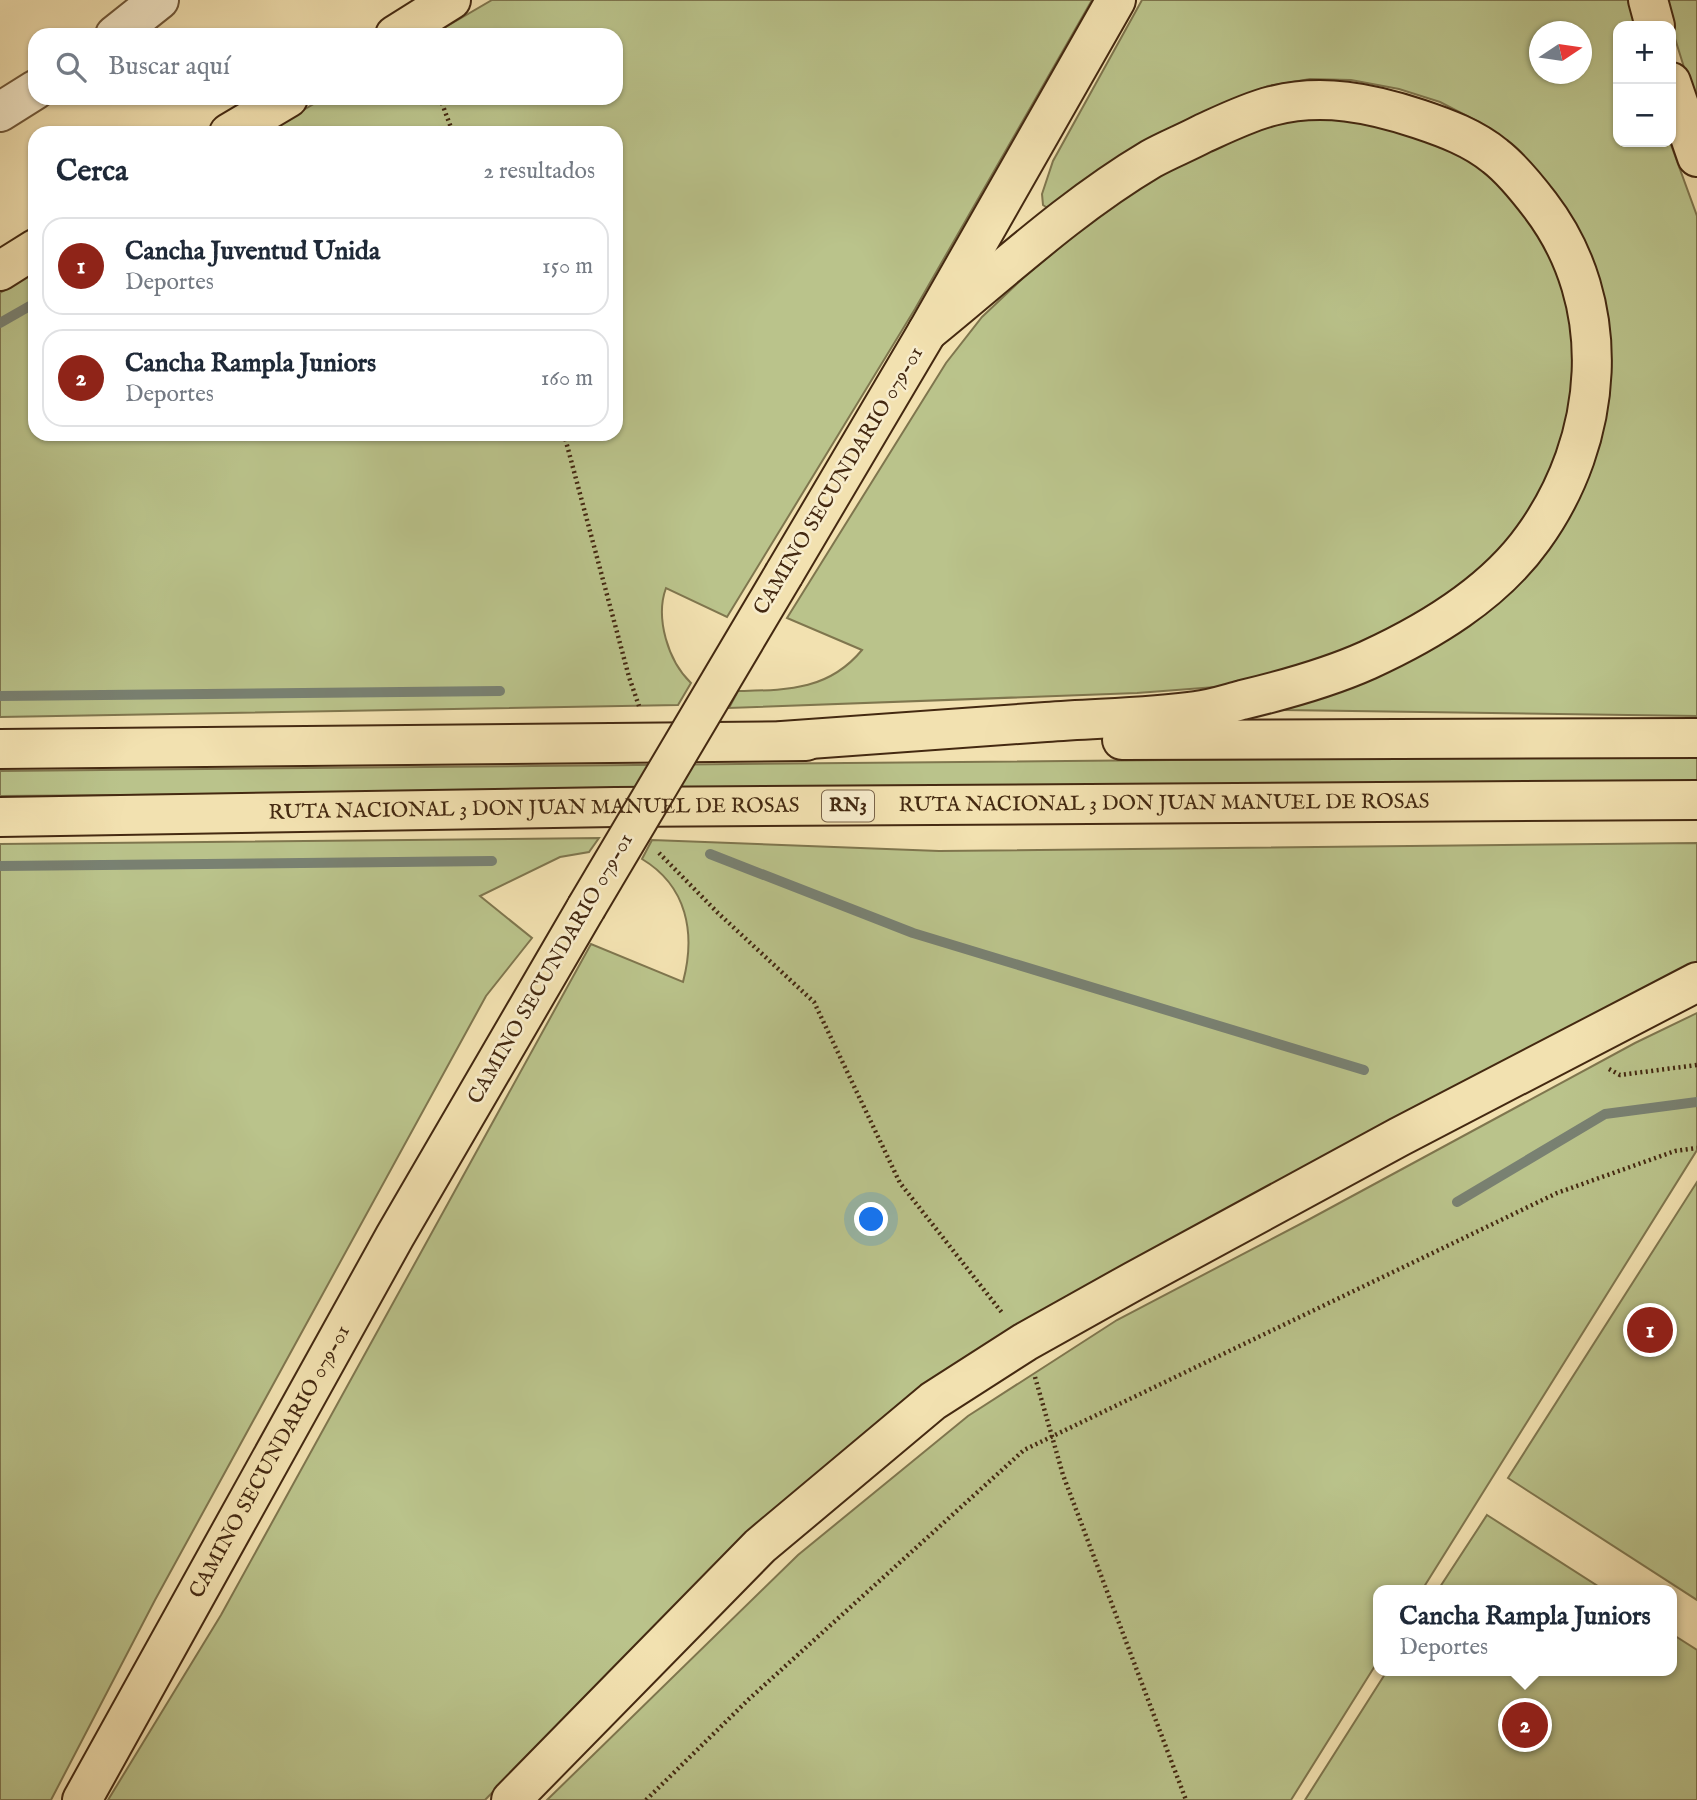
<!DOCTYPE html>
<html lang="es">
<head>
<meta charset="utf-8">
<style>
	body { margin:0; font-family:"IM FELL English",serif; background:#f6f6f7; color:#1f2937 }
	.controls { position:absolute; right:21px; top:21px; display:grid; overflow:hidden; border-radius:14px; box-shadow:0 2px 5px #0004 }
	.controls button { width:63px; height:63px; display:grid; place-items:center; padding:0; border:0; border-bottom:2px solid #e0e1e3; background:#fff; color:#1f2937; font:35px sans-serif }
	.compass { position:absolute; left:1529px; top:21px; width:63px; height:63px; border-radius:50%; background:#fff; box-shadow:0 2px 5px #0004; rotate:77deg }
	.you { position:absolute; left:872px; top:1220px; width:24px; height:24px; margin:-18px; border:5px solid #fff; border-radius:50%; background:#1a73e8; box-shadow:0 0 0 10px #1a73e833 }
	.badge { display:grid; place-items:center; width:46px; height:46px; border-radius:50%; background:#8f2418; color:#fff; font-size:23px; font-weight:700 }
	.pin { position:absolute; translate:-50% -50%; border:4px solid #fff; box-shadow:0 2px 7px #0006 }
	.popup { position:absolute; left:1373px; top:1585px; width:304px; height:91px; box-sizing:border-box; display:grid; place-content:center; border-radius:14px; background:#fff; filter:drop-shadow(0 2px 5px #0005); font-size:23px; white-space:nowrap; color:#747a83 }
	.popup b { font-size:26px; color:#1f2937 }
	.popup::after { content:''; position:absolute; left:50%; top:100%; margin-left:-14px; border:14px solid transparent; border-top-color:#fff }
	.list { margin:0; padding:0; list-style:none }
	h2 { display:flex; justify-content:space-between; align-items:center; height:91px; margin:0; padding:0 28px; font-size:30px }
	h2 small { font-size:23px; font-weight:400; color:#747a83 }
	.list li { display:grid; grid-template-columns:46px 1fr auto; gap:21px; align-items:center; box-sizing:border-box; height:98px; margin:0 14px 14px; padding:0 14px; border:2px solid #e0e1e3; border-radius:21px }
	.list b { display:block; font-size:26px; white-space:nowrap }
	.list p { margin:0; font-size:23px; white-space:nowrap; color:#747a83 }
	.list em { font-size:23px; font-style:normal; color:#747a83 }
	.icon { flex:none; width:38px; height:38px; fill:none; stroke:currentColor; stroke-width:2; stroke-linecap:round; stroke-linejoin:round }
	.map { position:relative; flex:none; width:1697px; height:1800px; overflow:hidden }
	.search { position:absolute; background:#fff; box-shadow:0 2px 5px #0004; left:28px; top:28px; width:595px; height:77px; display:flex; align-items:center; gap:18px; box-sizing:border-box; padding:0 24px; border-radius:21px; color:#747a83; font-size:26px }
	.panel { position:absolute; background:#fff; box-shadow:0 2px 5px #0004; left:28px; top:126px; width:595px; height:315px; border-radius:21px }
	.map>svg:first-child { display:block }
	.green { fill:#bac38b; stroke:#7f764e; stroke-width:2; fill-rule:evenodd }
	.lines { fill:none; stroke-linecap:round; stroke-linejoin:round }
	.stream { stroke:#798172; stroke-width:10 }
	.minor-casing { stroke:#705739; stroke-width:42 }
	.major-casing { stroke:#442911; stroke-width:42 }
	.highway-casing { stroke:#442911; stroke-width:42 }
	.path { stroke:#442911; stroke-width:4.5; stroke-dasharray:2 3.5; stroke-linecap:butt }
	.minor { stroke:#f7eccc; stroke-width:38 }
	.major { stroke:#f2e1b0; stroke-width:38 }
	.highway { stroke:#f2e1b0; stroke-width:38 }
	.major-bridge-casing { stroke:#442911; stroke-width:42; stroke-linecap:butt }
	.major-bridge { stroke:#f2e1b0; stroke-width:38 }
	.labels { text-anchor:middle; dominant-baseline:central; stroke-width:5; stroke-linejoin:round; paint-order:stroke }
	.shield { fill:#f7eccc; stroke:#7a6449; stroke-width:2 }
	.shield-label { font-size:19px; font-weight:bold; fill:#442911 }
	.street-label { font-size:21px; fill:#442911; stroke:#f7eccc }
</style>
</head>
<body>
<div class="map">
<svg width="1697" height="1800" viewBox="0 0 1697 1800">
	<rect width="100%" height="100%" fill="#f2e1b0"/>
	<filter id="stains"><feTurbulence type="fractalNoise" baseFrequency=".00286" numOctaves="4"/><feColorMatrix values="0 0 0 0 .2 0 0 0 0 .09 0 0 0 0 .02 0 0 0 .5 -.17"/></filter>
	<radialGradient id="worn" r=".72"><stop offset=".6" stop-color="#630" stop-opacity="0"/><stop offset="1" stop-color="#630" stop-opacity=".3"/></radialGradient>
	<g class="green">
		<path d="M492 0H1092L915 309 727 617 666 588C655 618 668 661 691 683L678 705 0 717V293L35 272V434H616V133H264L324 98H616V35H432Z"/>
		<path d="M1142 0H1633L1639 26H1618V142H1670L1697 216V716L1285 710 1522 579 1603 299 1588 251 1565 208 1534 167 1512 145 1479 122 1440 102 1399 89 1351 80 1310 79 1268 86 1197 116 1049 209 1043 205 1042 194 1053 161ZM1540 32H1582V74H1540Z"/>
		<path d="M1663 0H1697V109Z"/>
		<path d="M1327 112 1450 146 1515 195 1560 265 1578 346 1570 421 1543 495 1495 556 1427 612 1346 650 1242 685 1137 693 729 708 738 691C786 690 828 691 862 650L787 618 946 363 982 317 1022 279 1101 213 1148 182 1203 153 1273 123Z"/>
		<path d="M1697 755V783L0 796V771Z"/>
		<path d="M599 838 589 852 560 857 480 896 532 938 486 996 155 1600 51 1800H0V844Z"/>
		<path d="M652 840 939 851 1697 843V972L1385 1130 752 1537 611 1670 485 1800H108L221 1615 591 944 683 982C696 933 687 886 642 859Z"/>
		<path d="M1697 1013V1150L1422 1590H1378V1661L1291 1800H547L798 1555 968 1416 1117 1320 1308 1220 1635 1043Z"/>
		<path d="M1697 1182V1600L1508 1478Z"/>
		<path d="M1487 1515 1604 1590H1438Z"/>
		<path d="M1672 1634 1697 1650V1800H1305L1387 1671H1672Z"/>
	</g>
	<g class="lines">
		<g class="stream">
			<path d="M0 323 35 303"/>
			<path d="M0 696 500 691"/>
			<path d="M710 854 913 933 1364 1070"/>
			<path d="M0 866 492 861"/>
			<path d="M1457 1202 1605 1114 1697 1102"/>
		</g>
		<defs>
			<g id="minor">
				<path d="M115 35 159 0"/>
				<path d="M0 112 35 90"/>
			</g>
			<g id="major">
				<path d="M784 574 927 332 1116 0"/>
				<path id="s1" d="M82 1800 395 1236 586 908"/>
			</g>
			<g id="highway">
				<path d="M1648 0 1655 26"/>
				<path d="M395 35 451 0"/>
				<path d="M1671 82 1697 157"/>
				<path d="M229 133 288 98"/>
				<path d="M0 271 35 249"/>
				<path d="M1122 740 1697 738"/>
				<path d="M782 741C870 734 958 728 1046 722 1096 718 1147 718 1196 711 1212 709 1227 704 1242 700 1284 690 1328 678 1368 660 1429 632 1493 594 1533 538 1604 440 1616 304 1540 205 1527 188 1512 169 1495 156 1473 138 1446 128 1419 119 1371 103 1322 93 1272 106 1248 112 1224 124 1202 134 1185 143 1167 150 1151 159 1070 207 1000 273 927 332"/>
				<path d="M0 749 806 741"/>
				<path id="s2" d="M0 817 615 807 1697 800"/>
				<path d="M511 1800 760 1546 933 1401 1025 1342 1134 1281 1399 1137 1697 982"/>
			</g>
		</defs>
		<use href="#minor" class="minor-casing"/>
		<use href="#major" class="major-casing"/>
		<use href="#highway" class="highway-casing"/>
		<g class="path">
			<path d="M440 98 453 133"/>
			<path d="M564 434 629 677 639 706"/>
			<path d="M659 853 718 913 814 1002 900 1183 1003 1314"/>
			<path d="M1609 1069 1620 1075 1697 1065"/>
			<path d="M1035 1377 1063 1475 1186 1800"/>
			<path d="M646 1800 749 1699 1024 1450 1557 1193 1675 1151 1697 1148"/>
		</g>
		<use href="#minor" class="minor"/>
		<use href="#major" class="major"/>
		<use href="#highway" class="highway"/>
		<defs>
			<path id="major-bridge" d="M586 908 784 574"/>
		</defs>
		<use href="#major-bridge" class="major-bridge-casing"/>
		<use href="#major-bridge" class="major-bridge"/>
	</g>
	<g class="labels">
		<rect class="shield" x="822" y="790.5" width="52" height="31" rx="5"/>
		<g class="shield-label">
			<text x="848" y="806">RN3</text>
		</g>
		<g class="street-label">
			<text transform="translate(839 481) rotate(-59)">CAMINO SECUNDARIO 079-01</text>
			<text stroke="none"><textPath href="#s2" startOffset="1164">RUTA NACIONAL 3 DON JUAN MANUEL DE ROSAS</textPath></text>
			<text stroke="none"><textPath href="#s2" startOffset="534">RUTA NACIONAL 3 DON JUAN MANUEL DE ROSAS</textPath></text>
			<text transform="translate(551 969) rotate(-60)">CAMINO SECUNDARIO 079-01</text>
			<text stroke="none"><textPath href="#s1" startOffset="387">CAMINO SECUNDARIO 079-01</textPath></text>
		</g>
	</g>
	<rect width="100%" height="100%" filter="url(#stains)"/>
	<rect width="100%" height="100%" fill="url(#worn)"/>
</svg>
<div class="controls">
<button>+</button>
<button>−</button>
</div>
<svg class="compass" viewBox="-18 -18 36 36"><path d="M0-13l5 13h-10z" fill="#e53935"/><path d="M0 13l5-13h-10z" fill="#747a83"/></svg>
<div class="you"></div>
<div class="pin badge" style="left:1650px;top:1330px">1</div>
<div class="pin badge" style="left:1525px;top:1725px">2</div>
<div class="popup"><b>Cancha Rampla Juniors</b>Deportes</div>
<div class="search"><svg class="icon" aria-label="search" viewBox="0 0 24 24"><circle cx="10" cy="10" r="6"/><path d="M15 15l6 6"/></svg>Buscar aquí</div>
<section class="panel">
<h2>Cerca<small>2 resultados</small></h2>
<ul class="list">
<li><span class="badge">1</span><div><b>Cancha Juventud Unida</b><p>Deportes</p></div><em>150 m</em></li>
<li><span class="badge">2</span><div><b>Cancha Rampla Juniors</b><p>Deportes</p></div><em>160 m</em></li>
</ul>
</section>
</div>
</body>
</html>
